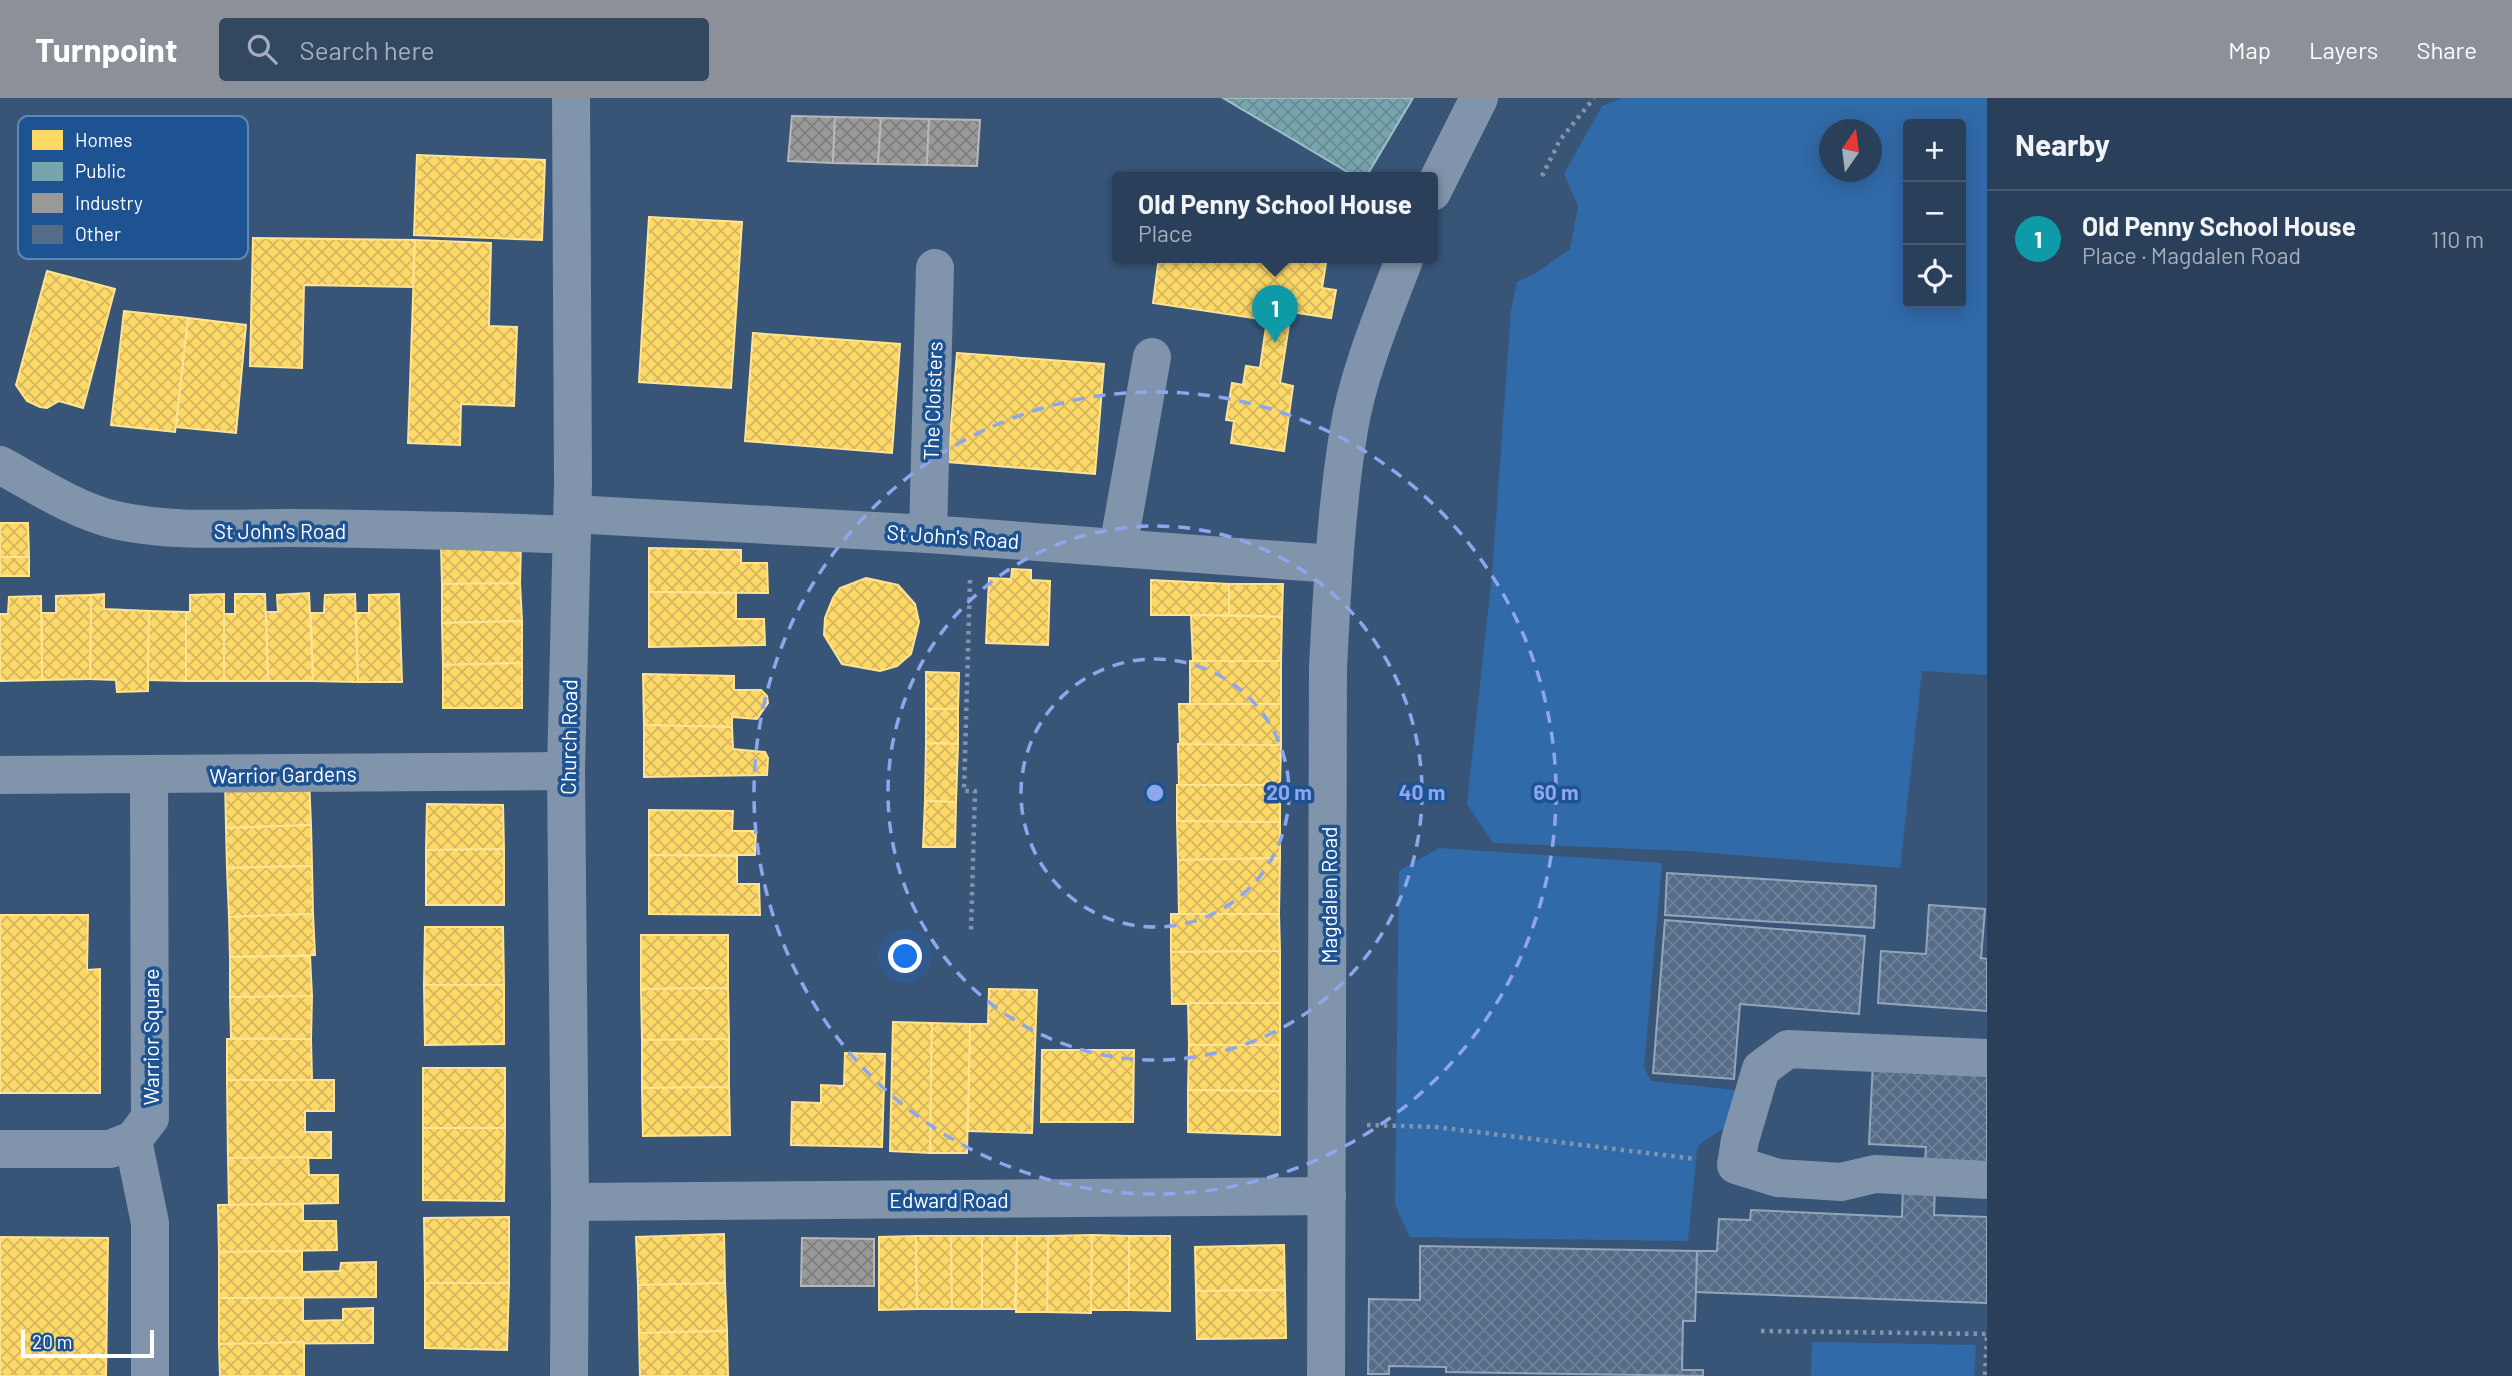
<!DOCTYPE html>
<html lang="en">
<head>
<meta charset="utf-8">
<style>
	body { margin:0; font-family:Barlow,sans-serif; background:#324760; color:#f1f3f6 }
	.controls { position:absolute; right:21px; top:21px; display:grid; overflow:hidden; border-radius:7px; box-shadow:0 4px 18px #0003 }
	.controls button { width:63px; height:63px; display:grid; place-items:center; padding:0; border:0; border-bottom:2px solid #465970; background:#2a405a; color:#f1f3f6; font:35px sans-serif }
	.compass { position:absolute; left:1819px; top:21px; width:63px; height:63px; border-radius:50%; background:#2a405a; box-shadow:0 4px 18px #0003; rotate:14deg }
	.scale { position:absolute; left:21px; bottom:18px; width:133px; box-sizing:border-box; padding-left:7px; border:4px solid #fff; border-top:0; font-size:19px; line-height:24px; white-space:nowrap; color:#fff; -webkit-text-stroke:5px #1d5393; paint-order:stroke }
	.you { position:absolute; left:906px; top:859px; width:24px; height:24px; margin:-18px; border:5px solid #fff; border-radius:50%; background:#1a73e8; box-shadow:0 0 0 10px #1a73e833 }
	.badge { display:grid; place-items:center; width:46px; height:46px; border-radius:50%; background:#8c9099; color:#fff; font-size:23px; font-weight:700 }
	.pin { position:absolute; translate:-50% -58px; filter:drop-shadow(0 2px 4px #0008) }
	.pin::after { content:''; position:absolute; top:37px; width:24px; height:21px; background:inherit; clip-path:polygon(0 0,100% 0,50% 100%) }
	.popup { position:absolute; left:1112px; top:74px; width:326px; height:91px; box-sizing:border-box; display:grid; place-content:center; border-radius:7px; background:#2a405a; filter:drop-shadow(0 2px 5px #0005); font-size:23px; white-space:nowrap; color:#a5afbb }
	.popup b { font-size:26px; color:#f1f3f6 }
	.popup::after { content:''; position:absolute; left:50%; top:100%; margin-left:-14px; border:14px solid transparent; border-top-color:#2a405a }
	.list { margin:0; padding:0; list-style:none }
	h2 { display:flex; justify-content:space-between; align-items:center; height:91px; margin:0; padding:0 28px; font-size:30px }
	h2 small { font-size:23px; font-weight:400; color:#a5afbb }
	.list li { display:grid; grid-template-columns:46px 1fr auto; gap:21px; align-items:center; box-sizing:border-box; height:98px; padding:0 28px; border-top:2px solid #465970 }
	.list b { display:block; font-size:26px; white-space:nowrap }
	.list p { margin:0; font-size:23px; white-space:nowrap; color:#a5afbb }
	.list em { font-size:23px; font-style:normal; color:#a5afbb }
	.icon { flex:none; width:38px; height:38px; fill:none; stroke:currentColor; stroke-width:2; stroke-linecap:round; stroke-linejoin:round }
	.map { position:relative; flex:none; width:1987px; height:1278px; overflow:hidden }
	header { display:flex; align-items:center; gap:42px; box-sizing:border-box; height:98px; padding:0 35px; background:#8c9099; color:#fff }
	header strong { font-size:33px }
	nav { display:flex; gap:38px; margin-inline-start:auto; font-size:24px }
	.search { width:490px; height:63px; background:#324760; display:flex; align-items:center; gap:18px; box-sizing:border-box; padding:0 24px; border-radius:7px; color:#a5afbb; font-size:26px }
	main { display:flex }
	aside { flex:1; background:#2a405a }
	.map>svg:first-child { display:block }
	.grass { fill:#316aa9; fill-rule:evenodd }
	.homes { fill:url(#homes-cross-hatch); stroke:#ffe494; stroke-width:2 }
	.public { fill:url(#public-cross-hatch); stroke:#9fc0c7; stroke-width:2 }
	.industry { fill:url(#industry-cross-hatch); stroke:#b8b8b8; stroke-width:2 }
	.building { fill:url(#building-cross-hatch); stroke:#95a5b9; stroke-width:2 }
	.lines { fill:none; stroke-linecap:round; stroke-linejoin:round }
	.path { stroke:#8095ab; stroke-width:4.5; stroke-dasharray:3.5 5; stroke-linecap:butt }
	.minor { stroke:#8095ab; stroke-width:38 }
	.ring { fill:none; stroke:#8ea6ec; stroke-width:3.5; stroke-dasharray:12 9 }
	.labels { text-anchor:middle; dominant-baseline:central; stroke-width:7; stroke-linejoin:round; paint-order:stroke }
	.street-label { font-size:21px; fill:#fff; stroke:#1d5393 }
	.key { fill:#1d5393; stroke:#6187b3; stroke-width:2 }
	.key-label { font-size:19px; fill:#fff }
	.centre { fill:#8ea6ec; stroke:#1d5393; stroke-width:3.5 }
	.ring-label { font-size:21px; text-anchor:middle; font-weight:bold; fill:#8ea6ec; stroke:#1d5393; stroke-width:7; stroke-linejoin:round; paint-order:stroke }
</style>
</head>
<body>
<header>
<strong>Turnpoint</strong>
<div class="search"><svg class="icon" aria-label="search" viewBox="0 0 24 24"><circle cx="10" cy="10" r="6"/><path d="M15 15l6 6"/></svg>Search here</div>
<nav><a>Map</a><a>Layers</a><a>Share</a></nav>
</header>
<main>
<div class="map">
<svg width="1987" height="1278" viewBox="0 0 1987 1278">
	<defs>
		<pattern id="homes-cross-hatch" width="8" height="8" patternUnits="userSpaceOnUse" patternTransform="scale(1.75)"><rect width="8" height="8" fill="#ffd966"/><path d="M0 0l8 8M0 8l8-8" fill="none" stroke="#d2b660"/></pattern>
		<pattern id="public-cross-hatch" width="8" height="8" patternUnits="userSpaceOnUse" patternTransform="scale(1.75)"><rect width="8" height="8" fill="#76a5af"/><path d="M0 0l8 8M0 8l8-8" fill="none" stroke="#698a91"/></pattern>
		<pattern id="industry-cross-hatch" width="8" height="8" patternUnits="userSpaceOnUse" patternTransform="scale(1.75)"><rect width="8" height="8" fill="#999"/><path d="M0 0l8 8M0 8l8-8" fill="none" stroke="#7e7e7e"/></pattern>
		<pattern id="building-cross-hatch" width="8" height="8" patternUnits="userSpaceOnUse" patternTransform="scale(1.75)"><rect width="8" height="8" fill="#546c87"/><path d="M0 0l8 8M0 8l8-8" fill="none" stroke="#6e8299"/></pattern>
	</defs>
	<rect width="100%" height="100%" fill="#385578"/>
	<g class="grass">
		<path d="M1622 0H1987V577L1922 573 1900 770 1688 753 1493 745 1467 706 1492 477 1511 213 1517 184 1536 175 1570 151 1578 108 1564 76 1602 8ZM1961 26V205H1908V26ZM1829 32H1871V74H1829Z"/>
		<path d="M1439 750 1662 765 1644 969 1651 983 1734 992 1739 1007 1723 1031 1702 1044 1697 1051 1688 1143 1410 1139 1395 1107 1399 773Z"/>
		<path d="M1812 1244 1976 1247 1974 1278H1811Z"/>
	</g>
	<g class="homes">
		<path d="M417 57 545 62 542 142 414 137Z"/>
		<path d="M649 119 742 124 731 290 639 284Z"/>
		<path d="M253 140 415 142 413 189 304 187 302 270 250 268Z"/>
		<path d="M415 142 491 145 489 228 517 229 514 308 461 306 460 347 408 345Z"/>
		<path d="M1327 159 1322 190 1336 192 1331 220 1291 214 1280 285 1293 288 1284 353 1231 345 1234 323 1226 322 1232 285 1243 287 1246 268 1260 270 1267 222 1153 205 1159 159Z"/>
		<path d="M47 173 115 191 83 310 59 303 47 310 40 309 27 303 16 287Z"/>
		<path d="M124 213 188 220 175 334 111 327Z"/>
		<path d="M188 220 246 227 236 335 176 329Z"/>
		<path d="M753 235 900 246 892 355 745 343Z"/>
		<path d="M957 255 1104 266 1095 376 948 364Z"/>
		<path d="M0 425H28L29 459H0Z"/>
		<path d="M521 445 520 485 442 486 441 446Z"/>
		<path d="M649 450 741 452V465H767L768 495 649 494Z"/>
		<rect x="0" y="459" width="29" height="19"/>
		<path d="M1012 471 1031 472V482L1050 483 1048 547 986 545 989 480 1011 481Z"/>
		<path d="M866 480 898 487 915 506 919 524 911 556 897 568 880 573 842 566 824 537 825 520 833 500 840 490Z"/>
		<path d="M1151 482 1229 486V517H1151Z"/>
		<path d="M520 485 522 523 442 525V486Z"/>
		<path d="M1229 486H1283L1282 519 1229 517Z"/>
		<path d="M649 494 736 495V521H764L765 547 649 549Z"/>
		<path d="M309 495 313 583H268L266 514H278L277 497Z"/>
		<path d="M104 496V511L149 513 148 593 117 594 116 582 90 581 91 497Z"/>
		<path d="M224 496V583H186V514H190V497Z"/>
		<path d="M235 496H265L268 583H224V516H235Z"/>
		<path d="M355 496 358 584 313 583 311 515H324L325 497Z"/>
		<path d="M399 496 402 584H358L356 515H369V497Z"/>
		<path d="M91 497 90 581 42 582V515H56V498Z"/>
		<path d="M41 498 42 582 0 583V516H8L9 499Z"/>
		<path d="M149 513 186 514V583L148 582Z"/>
		<path d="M1191 517 1282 519 1281 563 1193 564Z"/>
		<path d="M522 523V565L443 567 442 525Z"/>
		<rect x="1190" y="563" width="91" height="43"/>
		<path d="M522 565V610H443V567Z"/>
		<path d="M926 574 959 575 958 611H926Z"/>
		<path d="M643 576 734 578V592H761L767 598 768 605 757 621 732 619V629L644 627Z"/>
		<path d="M1179 606H1281V647H1180Z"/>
		<path d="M926 611H958V646L926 645Z"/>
		<path d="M644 627 732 629 733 651 765 654 768 660 767 677 644 679Z"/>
		<path d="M926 645 958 646 956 704 925 703Z"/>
		<path d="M1178 646 1281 647 1280 687H1179Z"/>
		<path d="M309 680 311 727 226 730 225 681Z"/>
		<path d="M1177 687H1280V724L1177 723Z"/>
		<path d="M925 703 956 704 955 749H923Z"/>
		<path d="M427 706 503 707 504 751 426 752Z"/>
		<path d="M649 712 733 713 732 733H756L755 757H649Z"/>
		<path d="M1177 723 1280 724V760L1178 762Z"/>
		<path d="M311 727 312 768 227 770 226 730Z"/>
		<path d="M504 751V807H426V752Z"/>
		<path d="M649 757 737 758V786H759L760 817 649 816Z"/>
		<path d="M1280 760 1279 816H1179L1178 762Z"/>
		<path d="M312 768 313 816 229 819 227 770Z"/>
		<path d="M313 816 315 857 230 859 229 819Z"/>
		<path d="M1171 816H1279L1280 853 1171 854Z"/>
		<path d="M0 817H88L87 872 100 871V995H0Z"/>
		<path d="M425 829H503L504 887H424Z"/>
		<path d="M641 837H728V890L641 891Z"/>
		<path d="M1280 853V905L1172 906 1171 854Z"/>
		<path d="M310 858 312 898 230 899V859Z"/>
		<path d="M424 887H504V946L425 947Z"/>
		<path d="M728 890 729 941 642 942 641 891Z"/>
		<path d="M989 891 1037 892 1032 1035 968 1033 970 926H988Z"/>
		<path d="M312 898 311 941 231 940 230 899Z"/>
		<path d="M1188 905H1280V947H1189Z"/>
		<path d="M893 924 932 925 930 1055 890 1053Z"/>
		<path d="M932 925 970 926 967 1055H930Z"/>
		<path d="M227 941H311L312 982H227Z"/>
		<path d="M729 941V989L642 990V942Z"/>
		<path d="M1189 947H1280V993L1188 992Z"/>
		<path d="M1042 952H1134L1133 1024H1041Z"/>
		<path d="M845 955 885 956 882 1049 791 1047 792 1004 821 1005V987L844 988Z"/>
		<rect x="423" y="970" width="82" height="60"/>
		<path d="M227 982H334V1013H305V1034H331V1060H228Z"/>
		<path d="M729 989 730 1037 643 1038 642 990Z"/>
		<path d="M1188 992 1280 993V1037L1188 1034Z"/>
		<path d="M423 1030H505L504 1103 423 1102Z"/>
		<path d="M308 1059 309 1077H338V1105L229 1107 228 1060Z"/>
		<path d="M303 1106V1123H336L337 1152 219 1154 218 1107Z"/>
		<path d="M509 1119V1185H425L424 1120Z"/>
		<path d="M724 1136 725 1185 638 1187 636 1139Z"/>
		<path d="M1092 1137 1091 1215 1047 1214 1048 1138Z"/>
		<path d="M1092 1137 1129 1138V1212H1091Z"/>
		<path d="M916 1138 917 1211 879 1212V1139Z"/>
		<path d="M916 1138H951L952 1211H917Z"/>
		<path d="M951 1138H982V1211H952Z"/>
		<path d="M982 1138H1017L1015 1211H982Z"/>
		<path d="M1017 1138H1048L1047 1214H1016Z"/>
		<path d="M1129 1138H1170V1213L1129 1212Z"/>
		<path d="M0 1139 108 1140 106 1278H0Z"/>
		<path d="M1284 1147 1285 1192 1196 1193 1195 1149Z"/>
		<path d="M302 1153V1174L340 1173 341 1165 376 1164V1199L219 1200V1154Z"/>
		<path d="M425 1185H509L507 1252 425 1250Z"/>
		<path d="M725 1185 727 1233 639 1235 638 1187Z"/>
		<path d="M1285 1192 1286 1240 1197 1241 1196 1193Z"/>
		<path d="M219 1200H303V1223L343 1222V1211L373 1210V1245L219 1246Z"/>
		<path d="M727 1233 728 1278H640L639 1235Z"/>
		<path d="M304 1244V1278H220L219 1246Z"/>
	</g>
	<path class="public" d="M1223 0H1413L1366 79H1356Z"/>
	<g class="industry">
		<path d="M792 18 835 19 833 65 788 63Z"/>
		<path d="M835 19 881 20 878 66 833 65Z"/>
		<path d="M881 20 929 21 927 67 878 66Z"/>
		<path d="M929 21 980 22 977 68 927 67Z"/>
		<path d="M802 1140 874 1141V1188H801Z"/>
	</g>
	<g class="building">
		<path d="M1667 775 1876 788 1874 830 1665 817Z"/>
		<path d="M1929 807 1985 811 1981 860 1987 861V913L1878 905 1881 853 1926 856Z"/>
		<path d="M1665 822 1865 838 1859 916 1740 906 1734 981 1653 975Z"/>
		<path d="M1873 964 1987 969V1066L1925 1062 1926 1049 1869 1046Z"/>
		<path d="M1903 1087 1935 1088 1934 1117 1987 1119V1205L1695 1194 1697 1153H1717L1719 1121 1750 1122 1751 1112 1902 1119Z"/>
		<path d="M1420 1148 1697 1153 1695 1223H1683L1682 1272H1703V1278L1446 1274V1269L1389 1268V1276H1368L1369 1201 1420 1202Z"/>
	</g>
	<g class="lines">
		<g class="path">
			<path d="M1542 78 1560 42 1594 0"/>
			<path d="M970 482 964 693H975L971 833"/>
			<path d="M1367 1027 1436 1029 1696 1061"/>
			<path d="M1761 1233 1987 1236 1985 1278"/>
		</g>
		<g class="minor">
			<path d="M1432 94 1479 0"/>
			<path d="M0 367C37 387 74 412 115 422 173 435 231 430 290 430 384 431 478 433 572 437"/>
			<path d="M573 416 928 436 1333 466"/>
			<path d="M928 436 935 170"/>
			<path d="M1118 450 1152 259"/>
			<path d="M0 677 566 673"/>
			<path d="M1987 960 1788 951 1761 971 1740 1042 1736 1067 1778 1080 1841 1084 1875 1076 1987 1082"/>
			<path d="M133 1042 150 1125V1278"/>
			<path d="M0 1051H110L133 1042 150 1020 149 677"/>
			<path d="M570 1104 1327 1098"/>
			<path d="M569 1278 570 1104 566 673 573 386 571 0"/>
			<path d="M1326 1278 1328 570C1332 491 1336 410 1349 331 1359 272 1384 215 1405 159"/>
		</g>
	</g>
	<g class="ring">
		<circle cx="1155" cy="695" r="134"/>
		<circle cx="1155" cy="695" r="267"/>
		<circle cx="1155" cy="695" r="401"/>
	</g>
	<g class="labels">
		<g class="street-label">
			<text transform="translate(932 303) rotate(-88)">The Cloisters</text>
			<text x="280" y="432">St John's Road</text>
			<text transform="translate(953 438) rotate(4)">St John's Road</text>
			<text transform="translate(568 639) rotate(-89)">Church Road</text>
			<text transform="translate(283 676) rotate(-1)">Warrior Gardens</text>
			<text transform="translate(1328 797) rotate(-90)">Magdalen Road</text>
			<text transform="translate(150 939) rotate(-90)">Warrior Square</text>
			<text x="949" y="1101">Edward Road</text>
		</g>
	</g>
	<rect x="18" y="18" width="230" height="143" rx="10" class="key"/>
	<rect x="32" y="32" width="31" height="20" fill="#ffd966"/>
	<rect x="32" y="64" width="31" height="19" fill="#76a5af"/>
	<rect x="32" y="95" width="31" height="20" fill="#999"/>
	<rect x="32" y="127" width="31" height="19" fill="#546c87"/>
	<g class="key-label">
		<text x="75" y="49">Homes</text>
		<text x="75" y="80">Public</text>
		<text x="75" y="112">Industry</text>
		<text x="75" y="143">Other</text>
	</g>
	<circle cx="1155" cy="695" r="10" class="centre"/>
	<g class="ring-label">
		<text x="1289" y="702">20 m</text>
		<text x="1422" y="702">40 m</text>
		<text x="1556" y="702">60 m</text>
	</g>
</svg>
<div class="controls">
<button>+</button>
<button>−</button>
<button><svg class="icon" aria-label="locate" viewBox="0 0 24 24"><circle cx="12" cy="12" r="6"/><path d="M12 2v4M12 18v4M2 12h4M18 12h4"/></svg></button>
</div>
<svg class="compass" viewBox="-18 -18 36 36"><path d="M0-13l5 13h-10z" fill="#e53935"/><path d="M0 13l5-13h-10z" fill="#a5afbb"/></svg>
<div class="scale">20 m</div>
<div class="you"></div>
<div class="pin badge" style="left:1275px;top:245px;background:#0f9aa8">1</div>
<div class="popup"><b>Old Penny School House</b>Place</div>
</div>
<aside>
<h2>Nearby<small></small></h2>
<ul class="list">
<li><span class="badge" style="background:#0f9aa8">1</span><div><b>Old Penny School House</b><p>Place · Magdalen Road</p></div><em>110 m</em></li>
</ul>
</aside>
</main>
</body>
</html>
